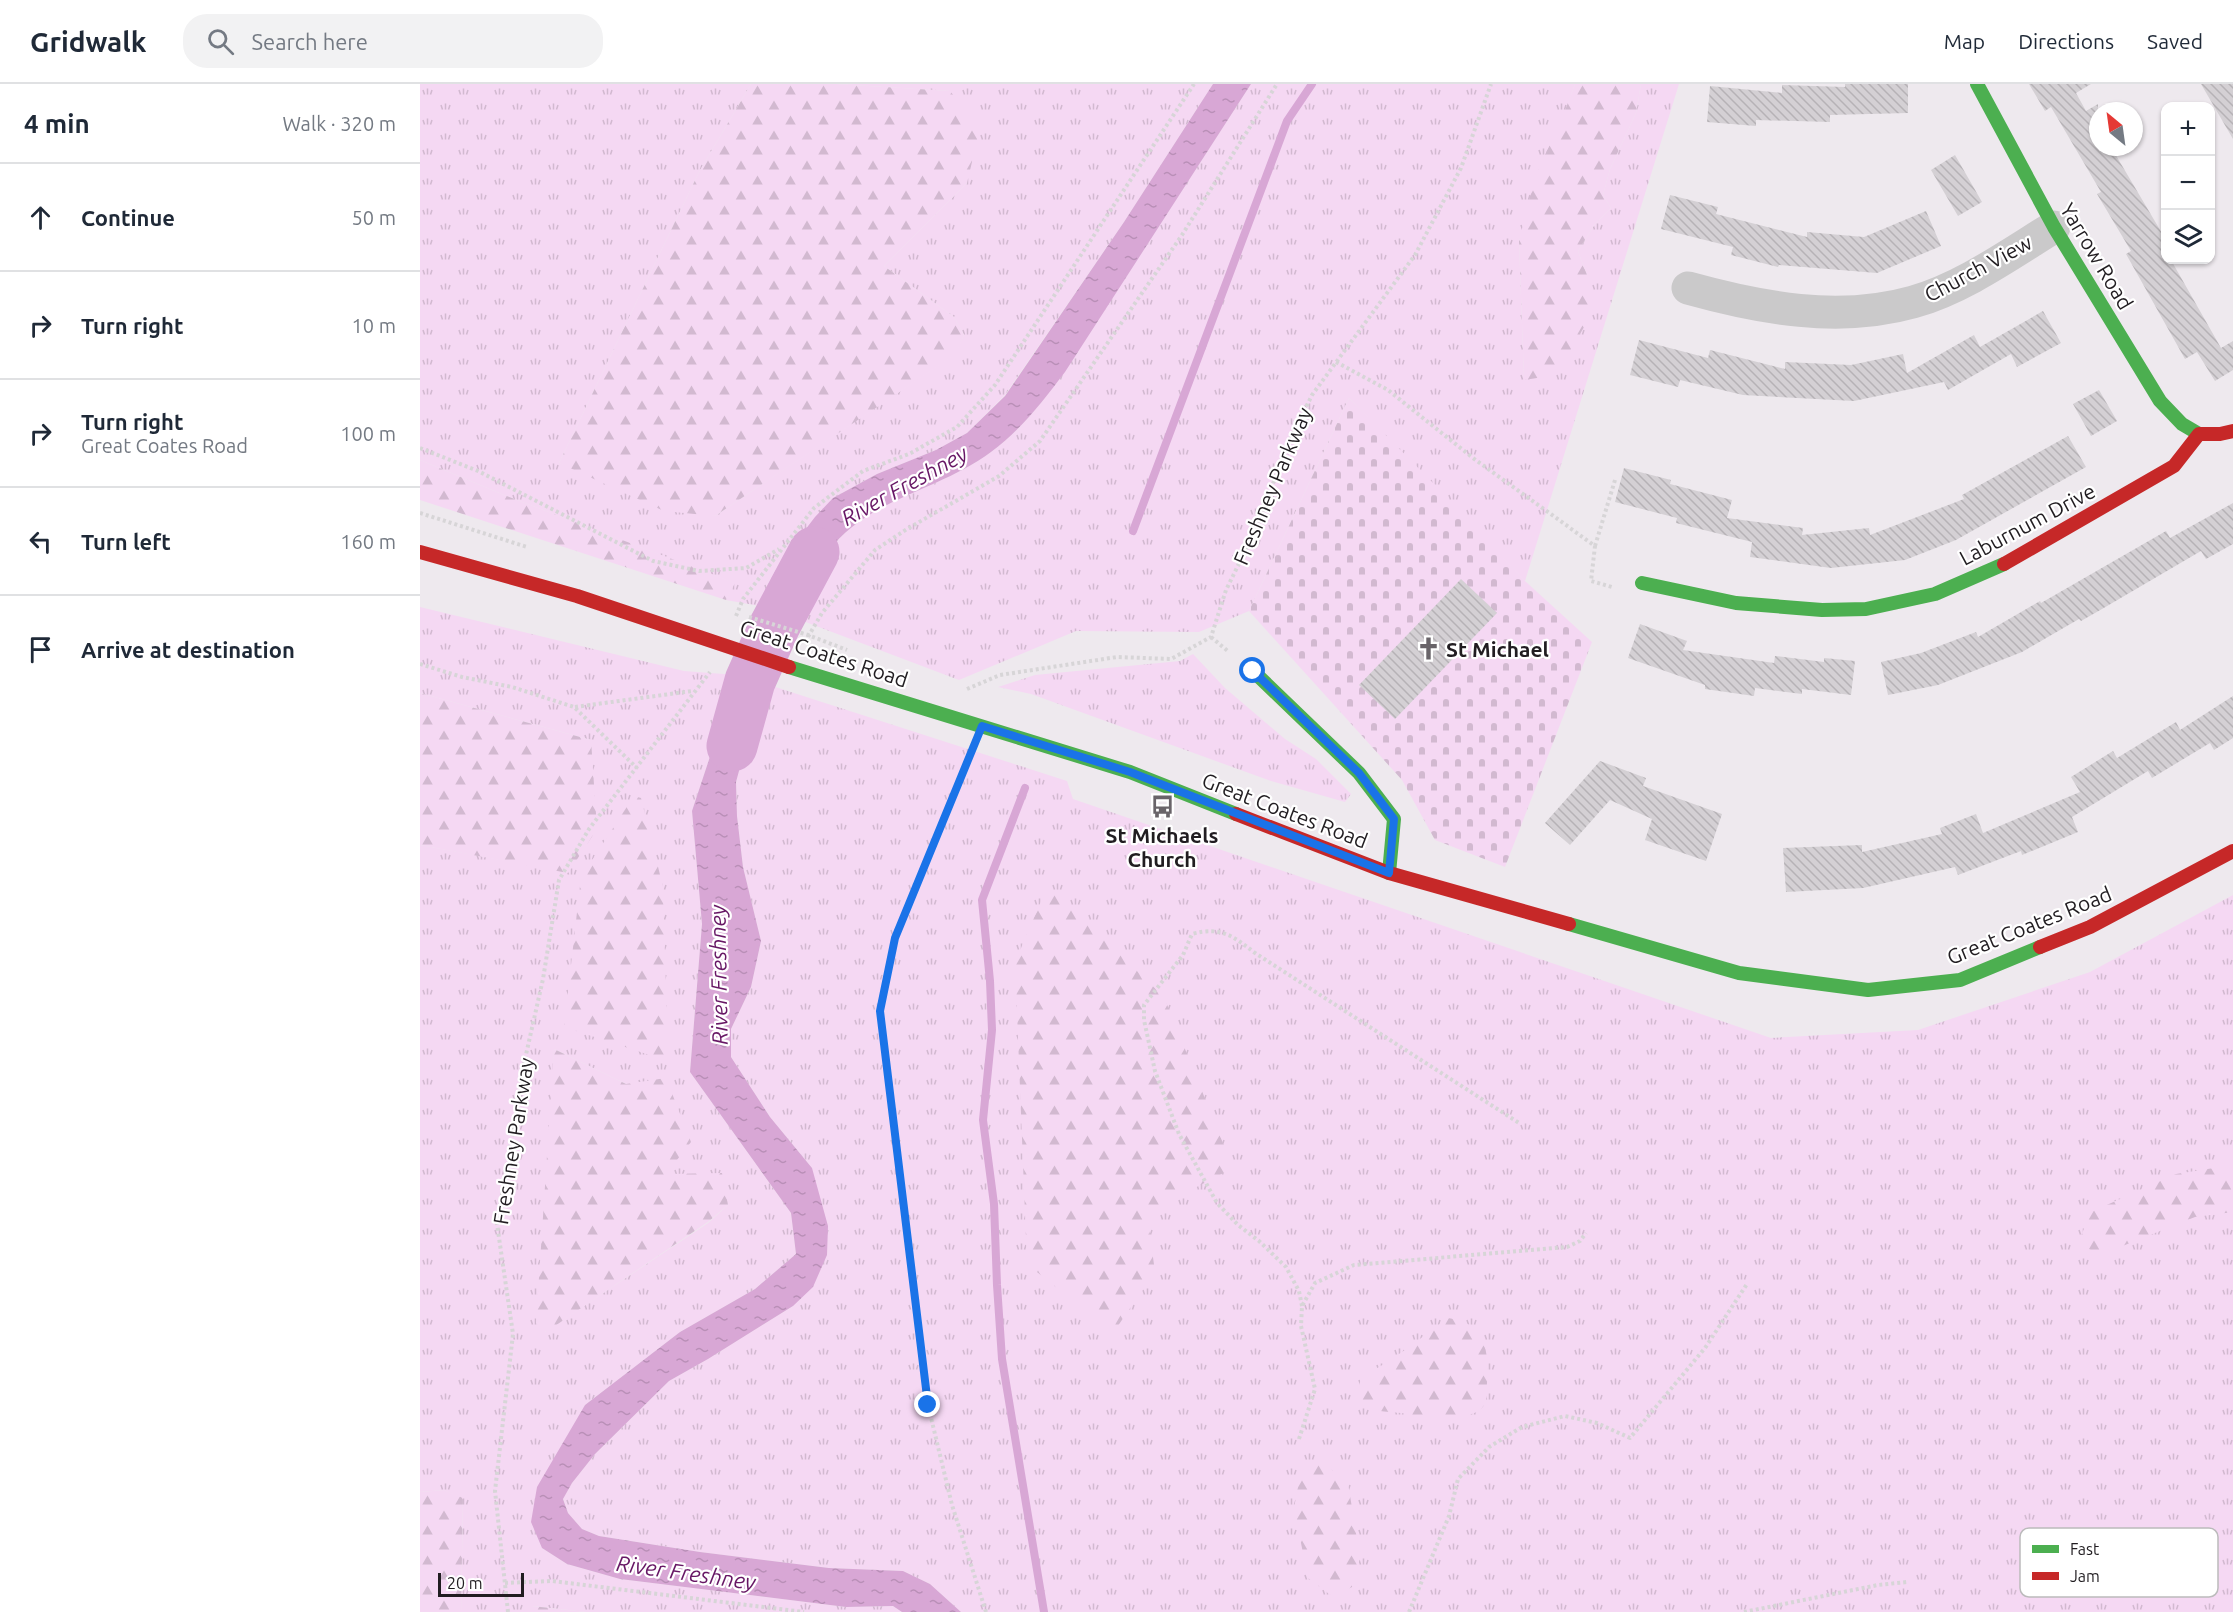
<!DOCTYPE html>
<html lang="en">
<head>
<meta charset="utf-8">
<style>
	body { margin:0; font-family:Ubuntu,sans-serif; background:#f2f2f3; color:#1f2937 }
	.controls { position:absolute; right:18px; top:18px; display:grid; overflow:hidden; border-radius:12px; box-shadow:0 2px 4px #0004 }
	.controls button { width:54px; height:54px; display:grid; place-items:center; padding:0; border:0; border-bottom:2px solid #e0e1e3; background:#fff; color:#1f2937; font:30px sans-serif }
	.compass { position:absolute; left:1669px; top:18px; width:54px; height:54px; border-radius:50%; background:#fff; box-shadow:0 2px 4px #0004; rotate:331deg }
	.scale { position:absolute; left:18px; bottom:15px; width:86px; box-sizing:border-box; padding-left:6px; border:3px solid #211d21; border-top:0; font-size:16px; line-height:21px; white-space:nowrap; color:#211d21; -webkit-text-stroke:4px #fff; paint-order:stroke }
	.stop { position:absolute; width:18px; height:18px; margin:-14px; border:4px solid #1a73e8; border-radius:50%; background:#fff }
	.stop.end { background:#1a73e8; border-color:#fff; box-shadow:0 2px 6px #0008 }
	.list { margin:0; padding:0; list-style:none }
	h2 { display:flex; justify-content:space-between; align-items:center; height:78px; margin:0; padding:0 24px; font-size:26px }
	h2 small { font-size:20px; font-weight:400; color:#747a83 }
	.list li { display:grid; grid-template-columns:39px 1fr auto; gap:18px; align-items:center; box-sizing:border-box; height:108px; padding:0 24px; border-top:2px solid #e0e1e3 }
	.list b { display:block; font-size:22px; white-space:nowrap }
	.list p { margin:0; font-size:20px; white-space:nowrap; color:#747a83 }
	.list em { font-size:20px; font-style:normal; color:#747a83 }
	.icon { flex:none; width:33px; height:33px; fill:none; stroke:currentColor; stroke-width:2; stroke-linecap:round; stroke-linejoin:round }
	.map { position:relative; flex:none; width:1813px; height:1528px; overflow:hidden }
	header { display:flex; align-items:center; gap:36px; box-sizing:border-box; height:84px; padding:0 30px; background:#fff; border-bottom:2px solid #e0e1e3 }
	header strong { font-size:28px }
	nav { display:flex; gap:33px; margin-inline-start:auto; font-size:21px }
	.search { width:420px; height:54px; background:#f2f2f3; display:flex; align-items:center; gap:15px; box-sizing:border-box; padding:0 21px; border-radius:24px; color:#747a83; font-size:22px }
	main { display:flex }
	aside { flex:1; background:#fff }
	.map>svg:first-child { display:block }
	.grass { fill:url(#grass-tufts); fill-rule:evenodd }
	.forest { fill:url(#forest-firs) }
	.cemetery { fill:url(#cemetery-stones) }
	.water { fill:url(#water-ripples) }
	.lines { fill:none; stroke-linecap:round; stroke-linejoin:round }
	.stream { stroke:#d8a7d5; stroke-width:8 }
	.river { stroke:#d8a7d5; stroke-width:51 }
	.building { fill:url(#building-back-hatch) }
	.path { stroke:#d7d5d7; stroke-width:4; stroke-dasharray:3 3; stroke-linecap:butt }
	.street { stroke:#cac9ca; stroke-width:33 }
	.fast { stroke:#4caf50; stroke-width:14 }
	.jam { stroke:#c62828; stroke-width:14 }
	.route { stroke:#1a73e8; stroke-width:8 }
	.labels { text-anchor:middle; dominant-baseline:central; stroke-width:4.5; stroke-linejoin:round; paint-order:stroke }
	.street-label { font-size:21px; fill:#211d21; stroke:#fff }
	.poi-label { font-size:21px; font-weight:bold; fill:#211d21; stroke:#fff; text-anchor:start }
	.water-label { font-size:22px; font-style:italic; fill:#671765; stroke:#fff }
	.key { fill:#fff; stroke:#bcbbbc; stroke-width:1.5 }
	.key-label { font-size:16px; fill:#211d21 }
</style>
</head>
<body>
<header>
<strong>Gridwalk</strong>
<div class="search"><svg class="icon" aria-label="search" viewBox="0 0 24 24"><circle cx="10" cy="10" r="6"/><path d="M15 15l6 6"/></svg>Search here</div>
<nav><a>Map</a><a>Directions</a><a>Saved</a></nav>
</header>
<main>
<aside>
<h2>4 min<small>Walk · 320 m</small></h2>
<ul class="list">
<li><svg class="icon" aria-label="ahead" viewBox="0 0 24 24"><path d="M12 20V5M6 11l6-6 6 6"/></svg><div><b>Continue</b></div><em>50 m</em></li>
<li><svg class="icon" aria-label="right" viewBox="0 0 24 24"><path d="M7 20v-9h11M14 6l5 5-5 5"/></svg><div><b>Turn right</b></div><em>10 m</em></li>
<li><svg class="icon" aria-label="right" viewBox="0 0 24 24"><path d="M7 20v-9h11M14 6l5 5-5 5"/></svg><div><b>Turn right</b><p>Great Coates Road</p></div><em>100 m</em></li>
<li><svg class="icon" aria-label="left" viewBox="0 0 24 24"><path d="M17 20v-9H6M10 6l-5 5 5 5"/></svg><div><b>Turn left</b></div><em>160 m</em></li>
<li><svg class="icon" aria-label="arrive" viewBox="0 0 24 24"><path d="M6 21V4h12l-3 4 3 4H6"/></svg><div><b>Arrive at destination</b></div></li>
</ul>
</aside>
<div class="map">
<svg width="1813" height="1528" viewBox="0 0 1813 1528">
	<defs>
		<pattern id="grass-tufts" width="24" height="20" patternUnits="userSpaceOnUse" patternTransform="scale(1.5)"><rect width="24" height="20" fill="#f5d8f3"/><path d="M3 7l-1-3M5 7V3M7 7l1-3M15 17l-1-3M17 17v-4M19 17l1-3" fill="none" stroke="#d2b9d0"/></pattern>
		<pattern id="forest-firs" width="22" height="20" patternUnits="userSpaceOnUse" patternTransform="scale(1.5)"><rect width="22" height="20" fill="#f5d8f3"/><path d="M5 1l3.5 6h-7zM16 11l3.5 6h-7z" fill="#d2b9d0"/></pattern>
		<pattern id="cemetery-stones" width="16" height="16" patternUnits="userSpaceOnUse" patternTransform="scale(1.5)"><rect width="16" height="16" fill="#f5d8f3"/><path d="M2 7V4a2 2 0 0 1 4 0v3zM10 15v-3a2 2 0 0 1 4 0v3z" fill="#d2b9d0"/></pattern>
		<pattern id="water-ripples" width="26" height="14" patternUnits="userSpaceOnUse" patternTransform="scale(1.5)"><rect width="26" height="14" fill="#d8a7d5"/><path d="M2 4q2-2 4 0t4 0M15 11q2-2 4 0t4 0" fill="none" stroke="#b98fb7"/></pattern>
		<pattern id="building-back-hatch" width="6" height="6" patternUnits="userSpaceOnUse" patternTransform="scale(1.5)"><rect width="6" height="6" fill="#d4d0d4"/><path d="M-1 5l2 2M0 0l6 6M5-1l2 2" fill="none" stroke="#b6b2b6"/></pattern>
	</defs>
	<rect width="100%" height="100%" fill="#eee9ee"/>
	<g class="grass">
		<path d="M0 0H331L279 88 139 379 295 432 535 270 544 251 534 233 464 182 547 99 530 7 416 0H793L704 138 585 311 547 349 516 366 457 390 413 414 351 495 345 523 306 516 314 499 84 411 0 376Z"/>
		<path d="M831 0H1155L1099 157 1104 295 1167 191 1158 167 1175 140 1191 124 1183 111 1190 85 1216 29 1221 0H1259L1105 497 929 314 829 527 779 548 656 547 539 596 375 534C385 511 393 488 408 468 446 415 521 406 571 368 601 346 623 317 645 287Z"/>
		<path d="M0 523 264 587 317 591 272 727 282 840 270 988 371 1129 376 1170 335 1205 260 1248 165 1321 122 1464 147 1480 200 1495 426 1523 473 1522 482 1528H166L113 1522 112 1528H41L43 1415 24 1406 0 1408V761L148 788 171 656 0 609ZM134 965 206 1000 246 1090 308 1121 288 1139 125 1248Z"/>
		<path d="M773 570 805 604 865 655 896 675 931 710 925 718 851 697 611 610 578 603 615 591 760 577Z"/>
		<path d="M343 599 647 697 653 715 1351 954 1498 946 1670 888 1813 811V1528H541L510 1500 483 1487 409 1484 280 1468 179 1452 162 1445 148 1429 143 1414 152 1399 175 1370 249 1297 288 1275 373 1222 392 1084 350 1033 311 973V945L331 903 341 857 323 783 317 732 316 698Z"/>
	</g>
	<g class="forest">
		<path d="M331 0H416L530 7 560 44 547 99 464 182 534 233 544 251 536 270 295 432 244 427 139 379 279 88Z"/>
		<path d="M1155 0H1221L1216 29 1190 85 1183 111 1191 124 1175 140 1158 167 1167 191 1173 228 1141 282 1117 294 1104 296 1099 157 1115 92 1141 37Z"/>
		<path d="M0 376 84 411 315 499 306 516 0 416Z"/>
		<path d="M0 609 171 656 177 745 148 789 0 761Z"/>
		<path d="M214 712 221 714 243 803 248 977 144 943 161 793Z"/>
		<path d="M628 801 744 913 813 1084 727 1129 735 1188 693 1249 607 1180 595 878Z"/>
		<path d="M134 965 206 1000 246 994 271 1058 246 1090 302 1089 308 1121 288 1138 126 1248 116 1239Z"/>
		<path d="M1813 1081V1128L1775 1133 1680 1171 1658 1159 1671 1128 1756 1090Z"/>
		<path d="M1028 1234C1066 1239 1069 1266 1067 1299 1066 1308 1069 1317 1061 1325 1059 1328 1053 1329 1049 1331 1022 1341 1013 1335 987 1330 971 1327 957 1329 942 1322L938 1308 941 1293C973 1277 999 1255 1028 1234Z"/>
		<path d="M900 1376 928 1399 940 1474 932 1503 913 1513 888 1494 874 1424 880 1392Z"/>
		<path d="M24 1406 43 1414 41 1528H0V1408Z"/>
		<path d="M112 1522 166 1528H112Z"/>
	</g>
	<path class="cemetery" d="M929 314 1022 408 1105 497 1172 558 1085 783 1015 756 982 696 829 527Z"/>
	<g class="water">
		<path d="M793 0H831L645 288C623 317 601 346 571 368 521 406 446 415 408 468 393 488 385 511 375 534L345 523 351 495 362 476 395 433 413 414 457 390 516 366 547 349 585 312 704 138Z"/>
		<path d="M317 591 343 599 316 698 317 732 323 783 341 857 331 903 311 945V973L350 1033 392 1084 408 1142 407 1171 393 1203 373 1222 288 1275 249 1297 175 1370 152 1399 143 1415 148 1429 162 1445 179 1452 280 1468 409 1484 483 1487 510 1500 541 1528H482L473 1522 426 1523 200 1495 147 1480 122 1464 111 1438 117 1403 165 1321 260 1248 335 1205 376 1170 371 1129 270 988 282 840 272 727Z"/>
	</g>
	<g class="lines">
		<g class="stream">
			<path d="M713 447 867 37 892 0"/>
			<path d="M605 704 562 816 570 897 572 946 563 1036 574 1120 577 1201 582 1275 624 1528"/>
		</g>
		<path class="river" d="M312 662 330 597 355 541 394 468"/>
	</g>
	<g class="building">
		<path d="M1425 0H1488V29L1410 31V38L1336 36V42L1287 38 1290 2 1362 9V1L1425 3Z"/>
		<path d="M1609 0H1671L1656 9 1666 27 1678 20V63H1691L1746 156V176H1751L1801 264 1813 257V286L1795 297 1777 268 1765 275 1706 170 1711 167 1677 110 1681 108 1631 23 1625 27Z"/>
		<path d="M1781 0H1813V55Z"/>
		<path d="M1535 71 1562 118 1538 132 1511 86Z"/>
		<path d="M1250 111 1298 123 1296 130 1387 153V148L1444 153 1506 127 1521 162 1457 189 1359 181 1358 183 1311 171 1313 163 1241 145Z"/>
		<path d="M1623 227 1641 259 1597 283 1591 270 1528 306 1524 298 1434 317 1323 311 1260 296 1258 303 1210 291 1219 256 1288 274 1290 266 1365 285V278L1431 281 1483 270 1487 289 1554 251 1560 263Z"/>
		<path d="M1679 306 1697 337 1671 352 1653 320Z"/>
		<path d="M1648 352 1666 383 1536 456 1485 476 1411 484 1330 473 1332 458 1256 439 1257 434 1195 418 1204 384 1251 396 1250 400 1312 416 1307 434 1383 444 1382 451 1449 444 1450 451 1544 415 1542 411Z"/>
		<path d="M1813 419V460L1786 475 1781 467 1682 525 1661 537 1659 535 1602 568 1518 601 1468 611 1461 578 1501 569 1556 548 1558 553 1620 517 1621 519 1746 447 1750 454Z"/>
		<path d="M1041 495 1077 529 975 635 939 601Z"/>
		<path d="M1220 540 1267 557 1263 566 1354 579 1355 572 1404 578V574L1435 577 1431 611 1382 605V610L1335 604 1334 612 1285 605V601L1208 574Z"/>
		<path d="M1813 612V654L1794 666 1790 659 1732 694 1728 687 1652 733 1658 748 1602 771 1601 767 1538 791 1535 783 1443 804 1366 808 1363 764 1442 761V768L1522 750 1520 744 1556 730 1563 749 1660 708 1651 693 1693 667 1697 674 1756 638 1760 646Z"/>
		<path d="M1180 677 1226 694 1223 702 1302 730 1286 777 1225 756 1232 735 1190 716 1150 761 1125 739Z"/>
	</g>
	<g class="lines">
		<g class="path">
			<path d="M916 278 968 306 1053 374 1175 462 1171 497 1192 503"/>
			<path d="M0 364 58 387 233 477 279 487 326 484 359 465"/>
			<path d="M0 429 107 463"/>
			<path d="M1175 462 1195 396"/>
			<path d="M316 532 323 515 394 424 443 387 489 370 537 343 575 301 774 0"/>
			<path d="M329 533 388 551 427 566"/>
			<path d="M791 553 809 568"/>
			<path d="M385 558 402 529 455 466 487 445 579 392 620 357 762 151 857 0"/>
			<path d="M0 580 42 593 92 603 154 623 217 684"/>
			<path d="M547 605 580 591 697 573 751 575 791 553 806 506 839 439 865 366 892 311 995 171 1041 84 1071 0"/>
			<path d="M155 623 272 607"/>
			<path d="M551 671 475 854 460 927 508 1321 532 1421 566 1528"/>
			<path d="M882 1222 879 1207 866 1183 839 1157 818 1141 797 1119 759 1050 735 987 724 936V921L763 871 772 850C801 842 813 852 835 869L1099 1039"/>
			<path d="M879 1355 895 1305 881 1242 882 1222 895 1199 934 1181 1147 1163 1160 1157 1166 1149"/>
			<path d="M85 1499 132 1497 384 1528"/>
			<path d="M88 1528 75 1407 93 1250 77 1140 105 975 123 895 139 796 169 745 290 588"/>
			<path d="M989 1528 1029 1432 1038 1395 1069 1363 1102 1343 1145 1332 1177 1339 1210 1354 1285 1264 1327 1200"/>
			<path d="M1324 1528 1458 1501 1487 1498"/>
		</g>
		<path class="street" d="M1268 204C1340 224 1419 239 1493 218 1543 204 1590 170 1634 143"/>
		<g class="fast">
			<path d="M1557 0 1634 143 1740 317 1762 340 1779 350"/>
			<path d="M1222 499 1316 519 1402 526 1446 525 1515 510 1584 480"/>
			<path d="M369 583 710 688 816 730"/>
			<path d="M833 587 939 689 974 735 969 789"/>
			<path d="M1149 840 1319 889 1448 906 1540 896 1620 863"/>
		</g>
		<g class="jam">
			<path d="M0 468 157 512 369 583"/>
			<path d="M1584 480 1754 382 1779 350H1800L1813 347"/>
			<path d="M816 730 969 789 1149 840"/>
			<path d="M1620 863 1670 843 1813 767"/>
		</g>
	</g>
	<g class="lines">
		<path class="route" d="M508 1321 460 927 475 854 562 642 710 688 969 789 974 735 939 689 833 587"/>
	</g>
	<defs>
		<symbol id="church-bare" viewBox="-9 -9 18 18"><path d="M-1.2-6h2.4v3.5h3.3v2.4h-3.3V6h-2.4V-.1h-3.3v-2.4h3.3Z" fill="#696469" stroke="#fff" stroke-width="2.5" paint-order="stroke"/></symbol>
		<symbol id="bus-bare" viewBox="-9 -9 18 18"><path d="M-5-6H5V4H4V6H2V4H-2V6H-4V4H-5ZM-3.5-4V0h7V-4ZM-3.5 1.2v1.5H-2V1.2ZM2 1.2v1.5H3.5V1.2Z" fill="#696469" stroke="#fff" stroke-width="2.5" paint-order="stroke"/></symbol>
	</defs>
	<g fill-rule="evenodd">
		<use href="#church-bare" x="992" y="548" width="33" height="33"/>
		<use href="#bus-bare" x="726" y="706" width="33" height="33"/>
	</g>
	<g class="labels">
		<g class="street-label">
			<text transform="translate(1677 172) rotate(59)">Yarrow Road</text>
			<text transform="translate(1558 184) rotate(-28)">Church View</text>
			<text transform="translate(852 402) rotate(-67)">Freshney Parkway</text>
			<text transform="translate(1607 440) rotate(-28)">Laburnum Drive</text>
			<text transform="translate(404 569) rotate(18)">Great Coates Road</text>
			<text transform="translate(865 726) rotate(21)">Great Coates Road</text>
			<text transform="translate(1609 841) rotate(-22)">Great Coates Road</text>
			<text transform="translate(93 1057) rotate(-81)">Freshney Parkway</text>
		</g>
		<g class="poi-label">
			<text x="1026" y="565">St Michael</text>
			<text x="742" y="751" text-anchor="middle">St Michaels<tspan x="742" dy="24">Church</tspan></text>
		</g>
		<g class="water-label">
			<text transform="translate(484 401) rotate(-29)">River Freshney</text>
			<text transform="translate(298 891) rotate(-91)">River Freshney</text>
			<text transform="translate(266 1488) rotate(8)">River Freshney</text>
		</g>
	</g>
	<rect x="1600" y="1444" width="198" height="69" rx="9" class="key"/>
	<rect x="1612" y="1461" width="27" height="8" fill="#4caf50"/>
	<rect x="1612" y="1488" width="27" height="8" fill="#c62828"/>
	<g class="key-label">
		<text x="1650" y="1471">Fast</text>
		<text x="1650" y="1498">Jam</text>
	</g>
</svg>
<div class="controls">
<button>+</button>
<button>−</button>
<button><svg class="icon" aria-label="layers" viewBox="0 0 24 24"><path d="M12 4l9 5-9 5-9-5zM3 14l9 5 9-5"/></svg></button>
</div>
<svg class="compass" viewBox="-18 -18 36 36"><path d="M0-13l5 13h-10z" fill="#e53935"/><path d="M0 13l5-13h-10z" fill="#747a83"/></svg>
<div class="scale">20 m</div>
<div class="stop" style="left:833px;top:587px"></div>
<div class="stop end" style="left:508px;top:1321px"></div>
</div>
</main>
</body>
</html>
